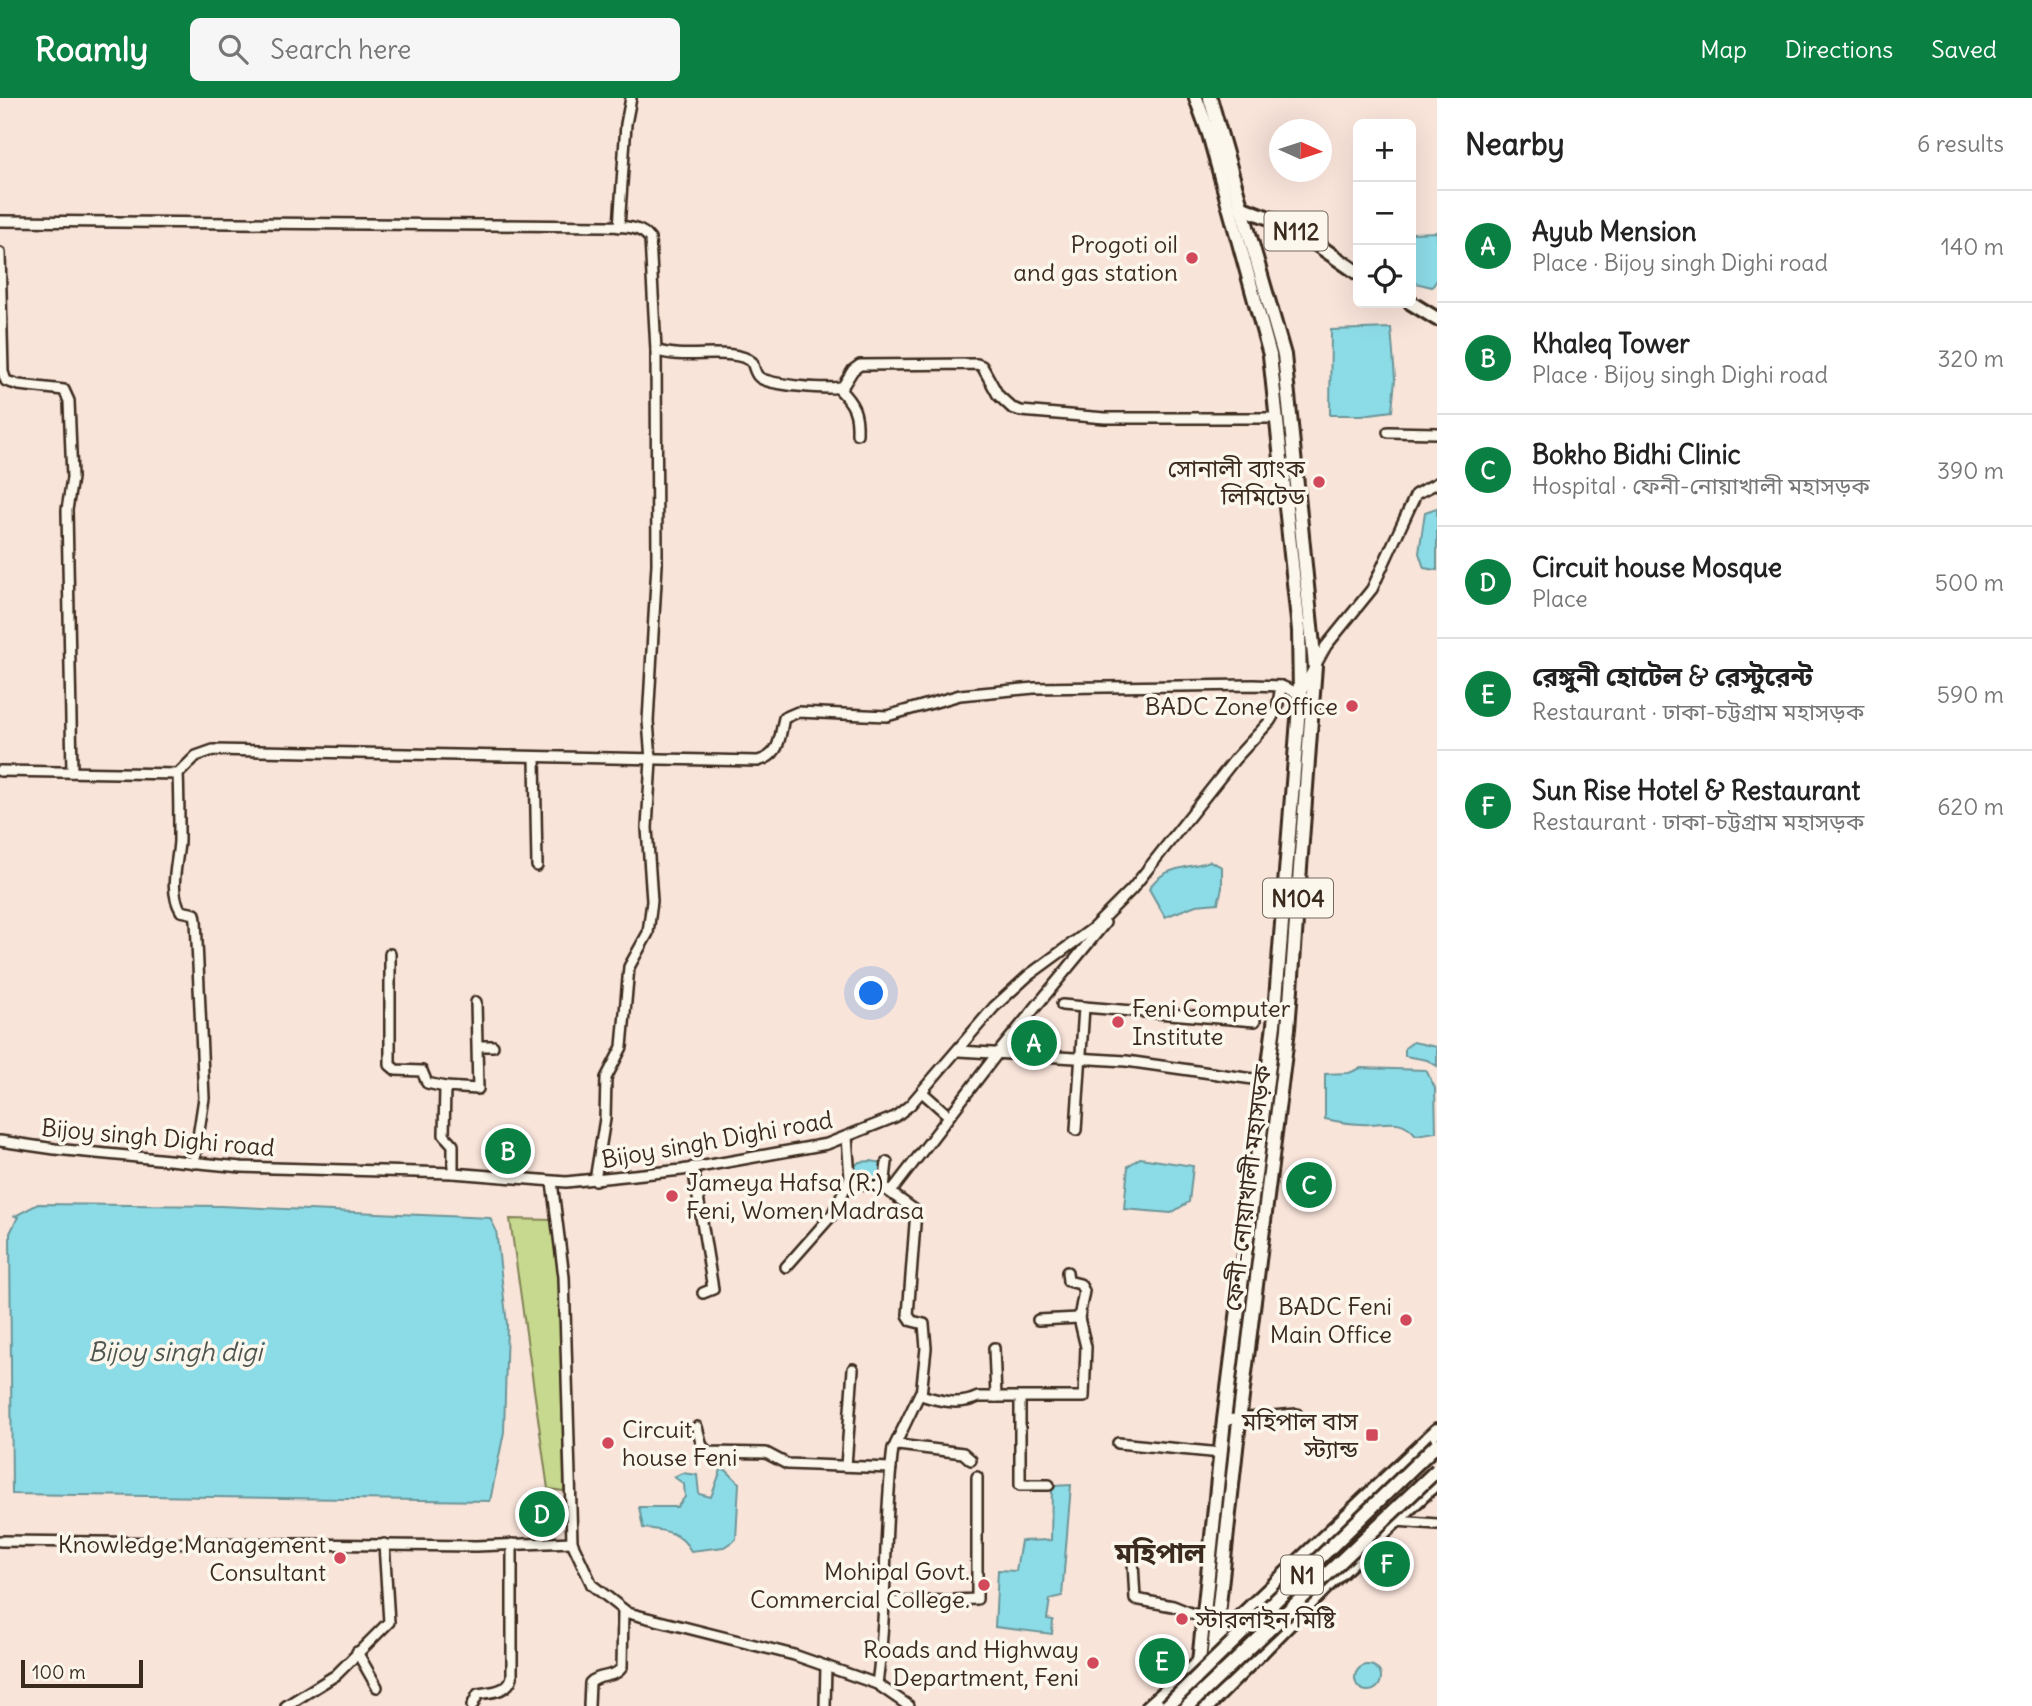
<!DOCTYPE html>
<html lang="en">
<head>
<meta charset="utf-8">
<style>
	body { margin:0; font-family:Delius,"Noto Sans Bengali",sans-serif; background:#f6f6f6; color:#222 }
	.controls { position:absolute; right:21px; top:21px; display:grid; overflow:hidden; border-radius:10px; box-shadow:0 7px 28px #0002 }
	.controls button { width:63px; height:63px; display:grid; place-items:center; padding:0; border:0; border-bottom:2px solid #e0e0e0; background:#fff; color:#222; font:35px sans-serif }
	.compass { position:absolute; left:1269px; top:21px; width:63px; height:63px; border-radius:50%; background:#fff; box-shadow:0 7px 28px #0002; rotate:93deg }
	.scale { position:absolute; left:21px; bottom:18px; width:122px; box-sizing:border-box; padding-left:7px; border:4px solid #3b2a1e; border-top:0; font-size:19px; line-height:24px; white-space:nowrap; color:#3b2a1e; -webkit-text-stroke:5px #fbf7ec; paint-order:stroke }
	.you { position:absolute; left:872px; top:896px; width:24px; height:24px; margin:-18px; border:5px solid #fff; border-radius:50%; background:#1a73e8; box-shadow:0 0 0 10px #1a73e833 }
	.badge { display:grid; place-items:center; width:46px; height:46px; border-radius:50%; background:#0b8043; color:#fff; font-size:23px; font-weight:700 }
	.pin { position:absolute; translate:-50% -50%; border:4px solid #fff; box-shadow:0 2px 7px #0006 }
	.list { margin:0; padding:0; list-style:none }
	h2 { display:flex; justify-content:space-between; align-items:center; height:91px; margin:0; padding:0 28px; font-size:30px }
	h2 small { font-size:23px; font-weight:400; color:#767676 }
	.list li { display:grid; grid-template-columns:46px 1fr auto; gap:21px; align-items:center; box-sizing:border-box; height:112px; padding:0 28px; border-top:2px solid #e0e0e0 }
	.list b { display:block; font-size:26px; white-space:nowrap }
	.list p { margin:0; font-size:23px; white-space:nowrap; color:#767676 }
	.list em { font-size:23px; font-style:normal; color:#767676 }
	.icon { flex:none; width:38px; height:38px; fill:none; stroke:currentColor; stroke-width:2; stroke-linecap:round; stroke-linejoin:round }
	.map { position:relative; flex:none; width:1437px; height:1608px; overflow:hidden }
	header { display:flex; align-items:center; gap:42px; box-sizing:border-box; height:98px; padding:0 35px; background:#0b8043; color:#fff }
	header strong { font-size:33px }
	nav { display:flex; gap:38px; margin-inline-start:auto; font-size:24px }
	.search { width:490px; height:63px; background:#f6f6f6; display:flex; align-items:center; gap:18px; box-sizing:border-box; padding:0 24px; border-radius:10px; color:#767676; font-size:26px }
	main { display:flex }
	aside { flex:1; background:#fff }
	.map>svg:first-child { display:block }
	.green { fill:#c7d98e; stroke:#818256; stroke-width:2 }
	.water { fill:#8cdce8; stroke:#6c9597; stroke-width:2 }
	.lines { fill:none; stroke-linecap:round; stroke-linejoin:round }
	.minor-casing { stroke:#3b2a1e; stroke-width:14 }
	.highway-casing { stroke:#3b2a1e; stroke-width:18 }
	.minor { stroke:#fbf7ec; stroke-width:9 }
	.highway { stroke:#fbf7ec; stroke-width:12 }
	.highway-bridge-casing { stroke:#3b2a1e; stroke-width:18; stroke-linecap:butt }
	.highway-bridge { stroke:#fbf7ec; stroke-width:12 }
	.poi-dot { fill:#d1495b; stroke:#fbf7ec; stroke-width:2.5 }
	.labels { text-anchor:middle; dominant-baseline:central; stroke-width:7; stroke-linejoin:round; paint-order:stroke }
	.shield { fill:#fbf7ec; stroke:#75685c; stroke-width:2 }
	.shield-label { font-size:23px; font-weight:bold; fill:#3b2a1e }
	.poi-label { font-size:24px; fill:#3b2a1e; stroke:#fbf7ec; text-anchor:end }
	.street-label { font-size:24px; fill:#3b2a1e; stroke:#fbf7ec }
	.water-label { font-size:26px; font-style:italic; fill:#4f5650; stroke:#fbf7ec }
	.quarter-label { font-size:28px; font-weight:bold; fill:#3b2a1e; stroke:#fbf7ec }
</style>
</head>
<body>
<header>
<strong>Roamly</strong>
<div class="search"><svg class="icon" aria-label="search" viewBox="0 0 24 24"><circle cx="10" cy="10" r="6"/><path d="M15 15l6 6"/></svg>Search here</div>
<nav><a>Map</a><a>Directions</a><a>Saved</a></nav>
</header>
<main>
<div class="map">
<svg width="1437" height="1608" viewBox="0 0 1437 1608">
	<rect width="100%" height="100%" fill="#f9e4da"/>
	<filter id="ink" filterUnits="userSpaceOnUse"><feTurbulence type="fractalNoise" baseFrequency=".0143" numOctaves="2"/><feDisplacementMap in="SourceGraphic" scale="14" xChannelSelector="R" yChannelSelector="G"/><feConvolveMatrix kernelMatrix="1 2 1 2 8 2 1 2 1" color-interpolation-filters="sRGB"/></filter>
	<g filter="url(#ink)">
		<path class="green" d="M510 1121 553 1122 560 1195 564 1393 548 1391Z"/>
		<g class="water">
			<path d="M1437 134V182L1432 189 1411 184V135Z"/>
			<path d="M1391 230 1395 281 1392 313 1362 317H1330L1331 232Z"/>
			<path d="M1437 410V472L1424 470 1419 455 1425 414Z"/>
			<path d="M1210 763 1222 769V790L1218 805 1196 807 1165 819 1149 791C1162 768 1187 771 1210 763Z"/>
			<path d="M1413 944 1437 949V968L1427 962 1405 958V950Z"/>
			<path d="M1361 970 1426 972 1435 990 1436 1034 1416 1037C1402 1020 1390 1025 1370 1026 1355 1027 1339 1024 1325 1021V976L1349 975Z"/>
			<path d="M1140 1060 1193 1068 1189 1104 1171 1115 1124 1111 1128 1068Z"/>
			<path d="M871 1063 883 1065 881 1087 863 1083 855 1077V1068L859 1064Z"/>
			<path d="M38 1106 220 1108 490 1120 496 1132 507 1226 504 1334 490 1403 12 1396 10 1135 18 1119 15 1118Z"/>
			<path d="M721 1372H726L739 1385 736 1441 724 1449 691 1453C680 1433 664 1432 643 1430L639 1409H677L685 1399 684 1386 674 1379 682 1375 697 1377 699 1396 711 1399Z"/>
			<path d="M1071 1387 1062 1498 1050 1501 1047 1521 1053 1522 1052 1536 995 1529 998 1472 1016 1473 1021 1443 1051 1442 1052 1388Z"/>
			<circle cx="1368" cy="1580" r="13"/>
		</g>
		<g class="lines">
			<defs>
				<g id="minor">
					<path d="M0 123 607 128C623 129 640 127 650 141L656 252 657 466 648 623 651 662 647 730 652 803 648 835 629 869 622 949 606 980 605 1021 595 1082"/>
					<path d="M619 129 626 26 631 0"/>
					<path d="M0 155 3 274 6 283 19 287 64 292 69 303 72 380 67 412 72 674"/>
					<path d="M656 252C682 263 734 248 752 264 754 269 755 276 759 279 767 287 834 293 843 288L853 272 860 267 977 266 982 268 998 297 1012 310 1021 313 1105 320H1276"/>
					<path d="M839 291C854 306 858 315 857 336"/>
					<path d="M1388 334 1437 335"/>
					<path d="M535 660 537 768"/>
					<path d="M0 673 178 676 196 658 213 652 758 663C781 657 779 640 784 620L798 614 887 618 960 597 1034 590 1253 587 1281 588 1300 596 1326 548 1372 491 1416 396 1437 385"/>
					<path d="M178 676C179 698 179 721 179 743 178 765 168 792 181 813L195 816 196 822 204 1000 194 1065"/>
					<path d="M390 856V967L396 972 422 973 427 985 445 989"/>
					<path d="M1062 907 1084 909 1076 1032"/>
					<path d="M1084 909 1255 923"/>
					<path d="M478 948H493"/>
					<path d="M959 953 1126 963 1267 983"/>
					<path d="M922 994 949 1018"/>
					<path d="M847 1039 850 1080 857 1086 884 1090 887 1064"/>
					<path d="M0 1043 55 1051 241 1069 453 1075 566 1084 682 1072 827 1046 895 1019 910 1007 994 909 1029 877 1092 831 1132 791 1235 661 1270 623 1277 611 1281 588"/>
					<path d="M693 1069 713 1191 703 1195"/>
					<path d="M453 1075V1047L444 1037 445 989 478 991 476 904"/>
					<path d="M552 1084 564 1179 572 1444 592 1487 628 1515 794 1557 877 1586 909 1608"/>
					<path d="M884 1090 916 1113 908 1217 912 1223 924 1226 926 1250 921 1297C939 1303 960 1308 978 1299H1084L1086 1249 1079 1220 1084 1193 1080 1186 1068 1183 1067 1174"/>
					<path d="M891 1094 997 956 1105 825"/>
					<path d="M786 1169 832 1117 850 1080"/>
					<path d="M1038 1222 1079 1220"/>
					<path d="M994 1250 996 1299"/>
					<path d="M1020 1300V1387H1049"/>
					<path d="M1224 1322 1297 1316"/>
					<path d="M697 1329 702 1348 708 1354 766 1355 787 1366 891 1370"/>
					<path d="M1118 1345 1221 1355"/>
					<path d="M895 1347 920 1295"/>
					<path d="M846 1368 853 1271"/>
					<path d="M1396 1423 1437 1426"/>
					<path d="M0 1443 476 1448 572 1444"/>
					<path d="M1133 1464 1135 1501 1173 1508 1203 1520"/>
					<path d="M884 1505 977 1501V1379"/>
					<path d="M357 1554 377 1589"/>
					<path d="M877 1586C888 1508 883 1429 893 1350L898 1347 963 1355 971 1362"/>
					<path d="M286 1608 336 1577 389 1524 384 1446"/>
					<path d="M472 1608 478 1596C491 1594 508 1594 512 1579V1446"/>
					<path d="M589 1608 590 1585C599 1575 615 1581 622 1569L623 1512"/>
					<path d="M825 1608 826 1568"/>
				</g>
				<g id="highway">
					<path d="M1196 0 1209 36 1270 257 1299 532 1300 596 1274 927 1224 1322 1199 1564 1197 1608"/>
					<path d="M1240 109 1290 128 1358 175"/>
					<path d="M1411 205 1437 221"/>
					<path d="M1215 1546 1226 1532 1437 1332"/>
					<path d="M1149 1608 1201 1562"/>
					<path d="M1208 1608 1239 1323 1288 931 1315 568 1284 257 1210 0"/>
					<path d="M1208 1608 1328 1487 1437 1384"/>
				</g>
			</defs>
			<use href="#minor" class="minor-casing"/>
			<use href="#highway" class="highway-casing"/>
			<use href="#minor" class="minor"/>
			<use href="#highway" class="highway"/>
			<defs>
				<g id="highway-bridge">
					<path d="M1167 1608 1437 1346"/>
					<path d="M1188 1608 1437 1372"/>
				</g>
			</defs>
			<use href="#highway-bridge" class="highway-bridge-casing"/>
			<use href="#highway-bridge" class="highway-bridge"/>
		</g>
	</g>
	<g class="poi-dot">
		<circle cx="1192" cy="160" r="7"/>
		<circle cx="1319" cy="384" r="7"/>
		<circle cx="1352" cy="608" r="7"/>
		<circle cx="1118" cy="924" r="7"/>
		<circle cx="672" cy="1098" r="7"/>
		<circle cx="1406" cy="1222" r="7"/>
		<rect x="1365" y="1330" width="14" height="14" rx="3.5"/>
		<circle cx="608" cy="1345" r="7"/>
		<circle cx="340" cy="1460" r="7"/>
		<circle cx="984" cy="1487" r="7"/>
		<circle cx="1182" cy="1521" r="7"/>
		<circle cx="1093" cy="1565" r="7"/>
	</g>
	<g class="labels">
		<g class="shield">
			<rect x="1264.5" y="113.5" width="63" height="39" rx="5"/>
			<rect x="1263" y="780.5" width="70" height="39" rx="5"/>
			<rect x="1281" y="1457.5" width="42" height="39" rx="5"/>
		</g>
		<g class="shield-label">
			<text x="1296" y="133">N112</text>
			<text x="1298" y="800">N104</text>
			<text x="1302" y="1477">N1</text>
		</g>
		<g class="poi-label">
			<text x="1178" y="146">Progoti oil<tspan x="1178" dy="28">and gas station</tspan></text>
			<text x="1305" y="370">সোনালী ব্যাংক<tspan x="1305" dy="28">লিমিটেড</tspan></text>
			<text x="1338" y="608">BADC Zone Office</text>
			<text x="1132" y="910" text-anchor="start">Feni Computer<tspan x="1132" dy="28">Institute</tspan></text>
			<text x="686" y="1084" text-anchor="start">Jameya Hafsa (R:)<tspan x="686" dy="28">Feni, Women Madrasa</tspan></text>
			<text x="1392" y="1208">BADC Feni<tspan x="1392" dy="28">Main Office</tspan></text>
			<text x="1358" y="1323">মহিপাল বাস<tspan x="1358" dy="28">স্ট্যান্ড</tspan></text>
			<text x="622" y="1331" text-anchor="start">Circuit<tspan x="622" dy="28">house Feni</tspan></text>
			<text x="326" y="1446">Knowledge Management<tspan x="326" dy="28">Consultant</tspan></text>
			<text x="970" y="1473">Mohipal Govt.<tspan x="970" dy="28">Commercial College.</tspan></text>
			<text x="1196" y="1521" text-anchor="start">স্টারলাইন মিষ্টি</text>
			<text x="1079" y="1551">Roads and Highway<tspan x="1079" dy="28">Department, Feni</tspan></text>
		</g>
		<g class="street-label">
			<text transform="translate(158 1039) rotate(5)">Bijoy singh Dighi road</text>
			<text transform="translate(717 1041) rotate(-10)">Bijoy singh Dighi road</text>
			<text transform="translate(1247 1090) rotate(-83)">ফেনী-নোয়াখালী মহাসড়ক</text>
		</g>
		<g class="water-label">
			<text x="175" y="1253">Bijoy singh digi</text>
		</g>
		<g class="quarter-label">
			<text x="1160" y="1455">মহিপাল</text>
		</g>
	</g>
</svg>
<div class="controls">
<button>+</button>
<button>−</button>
<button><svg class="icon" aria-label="locate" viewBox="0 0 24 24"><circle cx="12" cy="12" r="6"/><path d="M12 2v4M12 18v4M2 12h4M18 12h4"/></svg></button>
</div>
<svg class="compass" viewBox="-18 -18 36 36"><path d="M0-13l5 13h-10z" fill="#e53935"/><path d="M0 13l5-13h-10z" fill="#767676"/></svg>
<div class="scale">100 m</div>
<div class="you"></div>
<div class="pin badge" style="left:1034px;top:945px">A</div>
<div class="pin badge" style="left:508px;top:1053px">B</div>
<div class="pin badge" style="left:1309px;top:1087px">C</div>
<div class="pin badge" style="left:542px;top:1416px">D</div>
<div class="pin badge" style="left:1162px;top:1563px">E</div>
<div class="pin badge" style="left:1387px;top:1466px">F</div>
</div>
<aside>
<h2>Nearby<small>6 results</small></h2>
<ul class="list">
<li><span class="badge">A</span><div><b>Ayub Mension</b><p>Place · Bijoy singh Dighi road</p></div><em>140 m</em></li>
<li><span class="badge">B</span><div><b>Khaleq Tower</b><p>Place · Bijoy singh Dighi road</p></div><em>320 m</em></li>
<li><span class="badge">C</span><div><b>Bokho Bidhi Clinic</b><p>Hospital · ফেনী-নোয়াখালী মহাসড়ক</p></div><em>390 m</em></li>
<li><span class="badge">D</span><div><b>Circuit house Mosque</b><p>Place</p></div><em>500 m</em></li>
<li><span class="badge">E</span><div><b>রেঙ্গুনী হোটেল &amp; রেস্টুরেন্ট</b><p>Restaurant · ঢাকা-চট্টগ্রাম মহাসড়ক</p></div><em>590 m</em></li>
<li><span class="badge">F</span><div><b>Sun Rise Hotel &amp; Restaurant</b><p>Restaurant · ঢাকা-চট্টগ্রাম মহাসড়ক</p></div><em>620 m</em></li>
</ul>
</aside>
</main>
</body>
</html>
